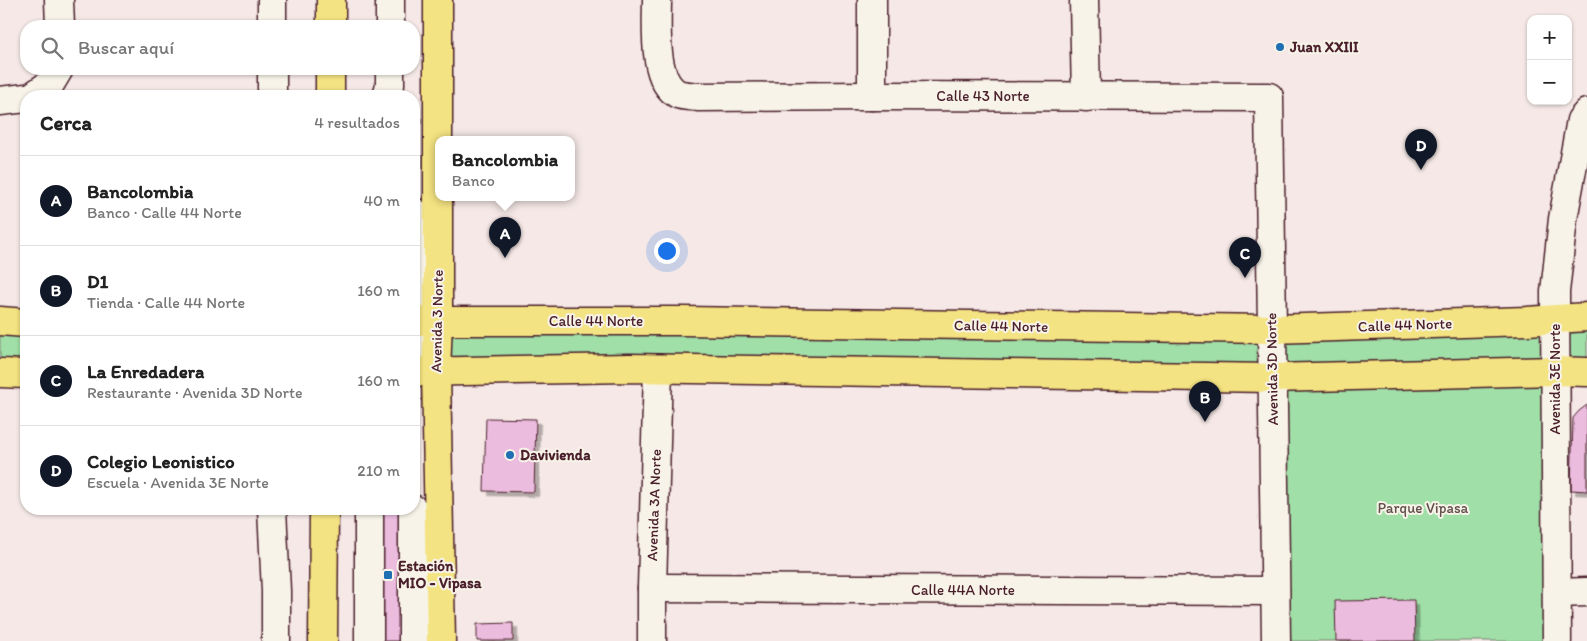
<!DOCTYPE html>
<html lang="es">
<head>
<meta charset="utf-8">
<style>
	body { margin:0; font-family:Itim,sans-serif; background:#f2f2f2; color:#222 }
	.controls { position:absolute; right:15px; top:15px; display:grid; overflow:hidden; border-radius:10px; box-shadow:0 1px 4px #0004 }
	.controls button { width:45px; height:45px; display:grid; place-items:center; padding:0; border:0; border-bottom:1px solid #e0e0e0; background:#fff; color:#222; font:25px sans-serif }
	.you { position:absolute; left:666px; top:250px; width:18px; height:18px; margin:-12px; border:4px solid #fff; border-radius:50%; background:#1a73e8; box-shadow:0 0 0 8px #1a73e833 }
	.badge { display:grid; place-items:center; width:32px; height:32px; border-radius:50%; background:#111827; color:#fff; font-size:16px; font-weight:700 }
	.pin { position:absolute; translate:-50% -41px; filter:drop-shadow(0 1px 2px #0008) }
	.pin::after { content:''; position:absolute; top:26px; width:18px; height:15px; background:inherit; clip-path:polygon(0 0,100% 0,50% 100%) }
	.popup { position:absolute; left:435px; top:136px; width:140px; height:65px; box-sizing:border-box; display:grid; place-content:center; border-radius:10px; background:#fff; filter:drop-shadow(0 1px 4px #0005); font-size:16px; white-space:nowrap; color:#767676 }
	.popup b { font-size:19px; color:#222 }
	.popup::after { content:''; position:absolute; left:50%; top:100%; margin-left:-10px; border:10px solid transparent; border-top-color:#fff }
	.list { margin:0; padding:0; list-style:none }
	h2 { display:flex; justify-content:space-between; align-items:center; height:65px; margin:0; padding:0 20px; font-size:21px }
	h2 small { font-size:16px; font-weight:400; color:#767676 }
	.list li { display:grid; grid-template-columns:32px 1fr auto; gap:15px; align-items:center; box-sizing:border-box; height:90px; padding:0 20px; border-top:1px solid #e0e0e0 }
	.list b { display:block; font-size:19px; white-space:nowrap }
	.list p { margin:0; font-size:16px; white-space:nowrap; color:#767676 }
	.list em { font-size:16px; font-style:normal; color:#767676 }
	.icon { flex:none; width:28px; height:28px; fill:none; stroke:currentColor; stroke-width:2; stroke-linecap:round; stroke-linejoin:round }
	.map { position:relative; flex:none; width:1587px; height:641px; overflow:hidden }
	.search { position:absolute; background:#fff; box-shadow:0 1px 4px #0004; left:20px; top:20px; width:400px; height:55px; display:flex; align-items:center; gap:12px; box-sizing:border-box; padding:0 18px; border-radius:20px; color:#767676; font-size:19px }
	.panel { position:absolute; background:#fff; box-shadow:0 1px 4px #0004; left:20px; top:90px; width:400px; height:425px; border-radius:20px }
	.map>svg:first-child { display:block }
	.green { fill:#a0dfa7; stroke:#757f69 }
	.building { fill:#ebbcde; stroke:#4a1f2b; filter:url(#shadow) }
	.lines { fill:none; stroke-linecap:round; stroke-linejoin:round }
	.minor-casing { stroke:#4a1f2b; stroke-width:31 }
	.major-casing { stroke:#4a1f2b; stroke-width:31 }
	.minor { stroke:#f7f3e8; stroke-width:28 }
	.major { stroke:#f4e382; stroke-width:28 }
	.poi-dot { fill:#1f6fb2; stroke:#f7f3e8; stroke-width:2 }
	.labels { text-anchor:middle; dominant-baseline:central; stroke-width:4; stroke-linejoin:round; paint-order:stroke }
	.poi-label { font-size:15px; font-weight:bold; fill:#4a1f2b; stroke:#f7f3e8; text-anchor:start }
	.street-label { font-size:15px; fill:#4a1f2b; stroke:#f7f3e8 }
	.park-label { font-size:15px; fill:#604f4a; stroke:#f7f3e8 }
</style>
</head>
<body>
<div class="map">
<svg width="1587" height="641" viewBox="0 0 1587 641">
	<defs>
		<filter id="shadow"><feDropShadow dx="4.5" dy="4.5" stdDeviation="0" flood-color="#0004"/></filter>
	</defs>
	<rect width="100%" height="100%" fill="#f5e8e6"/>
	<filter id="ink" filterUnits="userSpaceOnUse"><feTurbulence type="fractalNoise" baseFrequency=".02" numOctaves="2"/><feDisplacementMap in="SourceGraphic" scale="10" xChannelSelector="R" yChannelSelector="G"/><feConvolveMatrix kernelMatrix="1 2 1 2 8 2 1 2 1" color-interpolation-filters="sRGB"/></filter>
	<g filter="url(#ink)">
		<g class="green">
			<path d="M1587 317V372L1556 371 1557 641H1276L1272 378 436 371 438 322Z"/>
			<path d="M0 321 26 323V374L0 373Z"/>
		</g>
		<g class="building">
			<path d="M1587 405V491L1571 490 1573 418 1579 411Z"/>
			<path d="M486 418 536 419 534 492 484 491Z"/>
			<path d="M376 509H400L399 641H376Z"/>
			<path d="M1414 600 1415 641H1336L1335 601Z"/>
			<path d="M513 623V641H477V624Z"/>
		</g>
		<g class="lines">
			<defs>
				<g id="minor">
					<path d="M59 0 60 26"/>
					<path d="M657 0C657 24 652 81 678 94 683 96 692 96 698 97L872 96 1269 97 1276 641"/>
					<path d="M1084 0 1086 97"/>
					<path d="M272 26V0"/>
					<path d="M390 26V0"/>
					<path d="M33 96 50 84 59 69"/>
					<path d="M272 96V69"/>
					<path d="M387 96 390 85V69"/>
					<path d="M872 96V0"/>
					<path d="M0 101 26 98"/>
					<path d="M414 212 416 321 414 356"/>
					<path d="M272 509 276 591V641"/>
					<path d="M413 509V641"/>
					<path d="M652 588 1275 591"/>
					<path d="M1558 593 1587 592"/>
					<path d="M369 641V509"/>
					<path d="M652 641V588L658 369"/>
					<path d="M1557 641 1555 292 1563 219 1581 120 1587 113"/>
				</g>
				<g id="major">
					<path d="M438 0V322L436 371 441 641"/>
					<path d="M331 26V0"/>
					<path d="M330 96V69"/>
					<path d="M0 321 26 323"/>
					<path d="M414 321H683L1272 329 1527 321 1587 317"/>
					<path d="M414 372 630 368 1272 378 1555 371 1587 372"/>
					<path d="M0 373 26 374"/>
					<path d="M323 641 324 509"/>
				</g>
			</defs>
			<use href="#minor" class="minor-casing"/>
			<use href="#major" class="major-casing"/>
			<use href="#minor" class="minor"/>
			<use href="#major" class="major"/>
		</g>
	</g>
	<g class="poi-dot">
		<circle cx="1280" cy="47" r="5"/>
		<circle cx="510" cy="455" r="5"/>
		<rect x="383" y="570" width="10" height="10" rx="2.5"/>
	</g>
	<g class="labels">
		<g class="poi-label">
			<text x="1290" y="47">Juan XXIII</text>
			<text x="520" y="455">Davivienda</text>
			<text x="398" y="566">Estación<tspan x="398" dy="17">MIO - Vipasa</tspan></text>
		</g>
		<g class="street-label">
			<text x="983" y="96">Calle 43 Norte</text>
			<text transform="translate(437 321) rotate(-89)">Avenida 3 Norte</text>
			<text x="596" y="321">Calle 44 Norte</text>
			<text transform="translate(1405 325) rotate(-2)">Calle 44 Norte</text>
			<text transform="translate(1001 326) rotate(1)">Calle 44 Norte</text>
			<text transform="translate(1272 369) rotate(-91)">Avenida 3D Norte</text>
			<text transform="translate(1555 379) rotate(-90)">Avenida 3E Norte</text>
			<text transform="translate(654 505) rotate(-88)">Avenida 3A Norte</text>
			<text x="963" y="590">Calle 44A Norte</text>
		</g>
		<g class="park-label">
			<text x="1423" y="508">Parque Vipasa</text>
		</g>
	</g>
</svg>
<div class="controls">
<button>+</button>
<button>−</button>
</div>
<div class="you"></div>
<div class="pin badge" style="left:505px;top:258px">A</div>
<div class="popup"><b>Bancolombia</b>Banco</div>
<div class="pin badge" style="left:1205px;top:422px">B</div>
<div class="pin badge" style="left:1245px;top:278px">C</div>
<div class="pin badge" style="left:1421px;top:170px">D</div>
<div class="search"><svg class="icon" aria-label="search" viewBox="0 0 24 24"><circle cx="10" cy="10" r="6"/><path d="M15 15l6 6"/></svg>Buscar aquí</div>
<section class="panel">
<h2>Cerca<small>4 resultados</small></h2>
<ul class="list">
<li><span class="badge">A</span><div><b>Bancolombia</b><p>Banco · Calle 44 Norte</p></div><em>40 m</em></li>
<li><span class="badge">B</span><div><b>D1</b><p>Tienda · Calle 44 Norte</p></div><em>160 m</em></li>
<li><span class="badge">C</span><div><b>La Enredadera</b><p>Restaurante · Avenida 3D Norte</p></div><em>160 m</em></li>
<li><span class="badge">D</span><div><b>Colegio Leonistico</b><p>Escuela · Avenida 3E Norte</p></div><em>210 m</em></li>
</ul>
</section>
</div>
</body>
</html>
